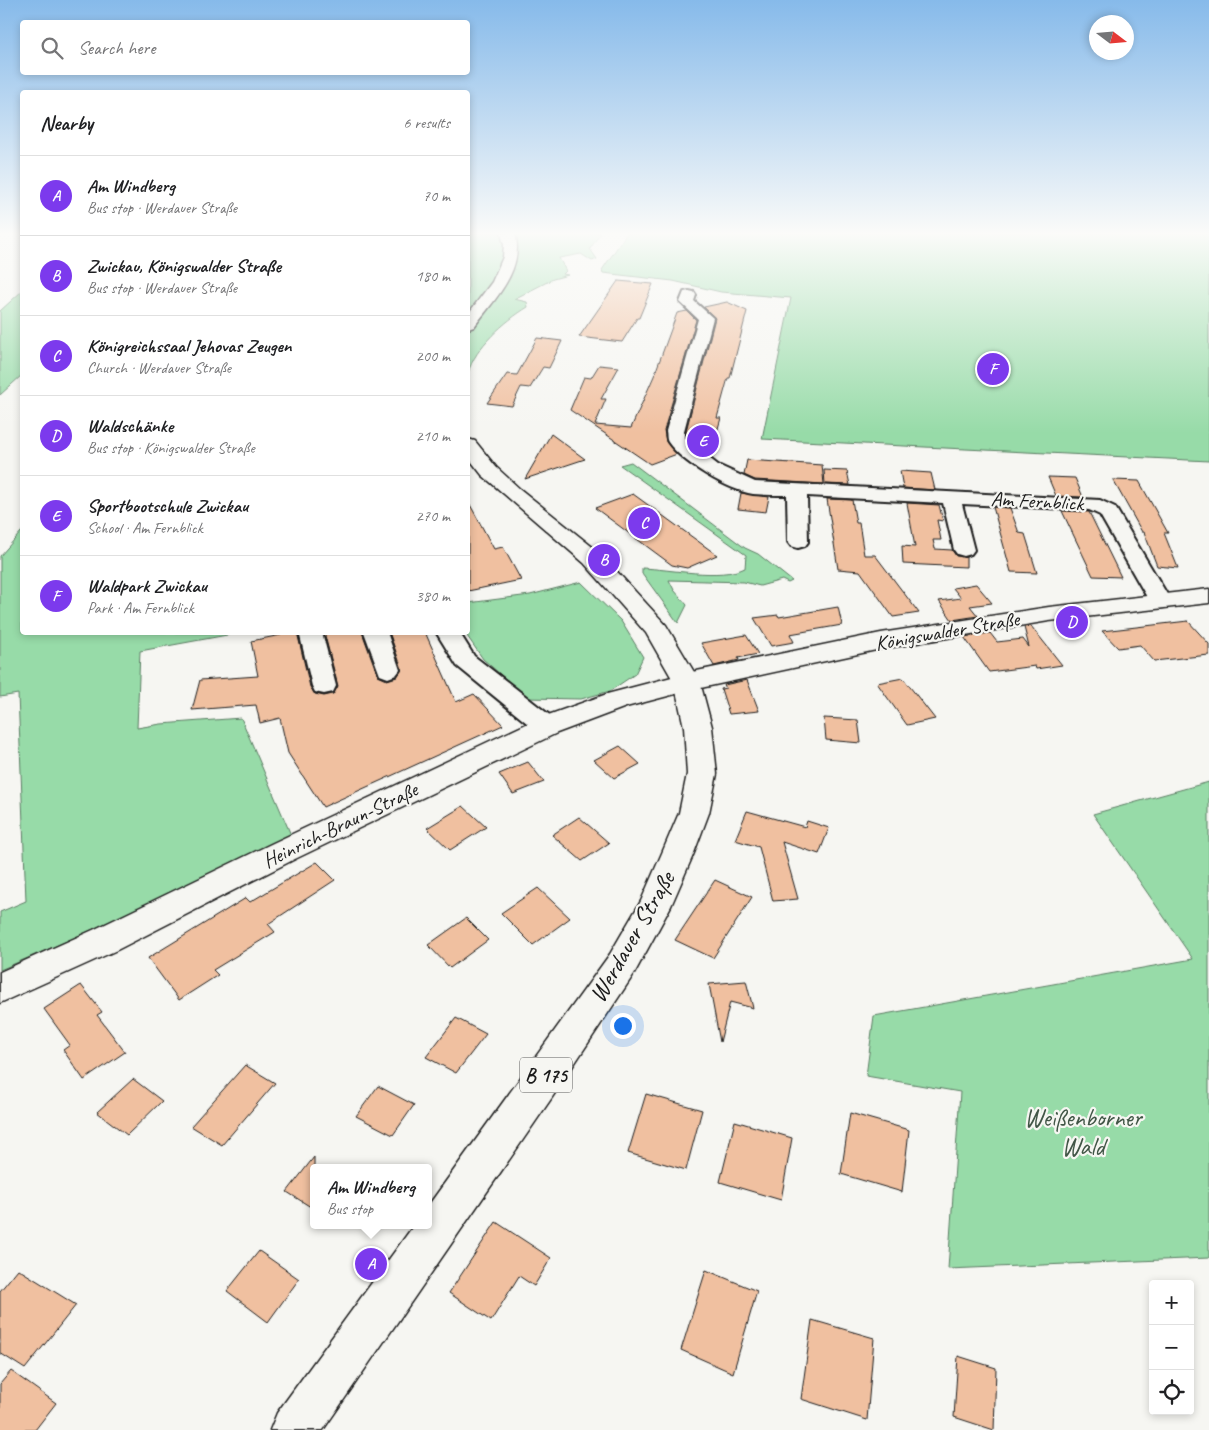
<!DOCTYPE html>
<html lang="en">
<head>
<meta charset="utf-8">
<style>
	body { margin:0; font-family:Caveat,sans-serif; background:#f2f2f2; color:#202124 }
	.controls { position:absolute; right:15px; bottom:15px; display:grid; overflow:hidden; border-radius:5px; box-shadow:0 2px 8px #0003 }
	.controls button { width:45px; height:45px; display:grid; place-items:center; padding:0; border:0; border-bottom:1px solid #e0e0e0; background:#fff; color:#202124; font:25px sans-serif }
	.compass { position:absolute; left:1089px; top:15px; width:45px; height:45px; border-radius:50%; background:#fff; box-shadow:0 2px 8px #0003; rotate:106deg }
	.you { position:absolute; left:622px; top:1025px; width:18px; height:18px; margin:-12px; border:4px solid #fff; border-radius:50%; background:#1a73e8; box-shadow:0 0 0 8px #1a73e833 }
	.badge { display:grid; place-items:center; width:32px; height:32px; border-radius:50%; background:#7c3aed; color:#fff; font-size:16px; font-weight:700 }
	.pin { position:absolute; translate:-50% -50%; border:2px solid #fff; box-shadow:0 1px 5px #0006 }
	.popup { position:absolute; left:310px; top:1164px; width:122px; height:65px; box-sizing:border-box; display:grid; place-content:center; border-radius:5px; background:#fff; filter:drop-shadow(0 1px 4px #0005); font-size:16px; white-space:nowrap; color:#757577 }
	.popup b { font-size:19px; color:#202124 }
	.popup::after { content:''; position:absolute; left:50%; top:100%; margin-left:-10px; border:10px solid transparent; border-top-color:#fff }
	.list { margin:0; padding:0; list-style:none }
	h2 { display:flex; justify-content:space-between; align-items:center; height:65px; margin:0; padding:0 20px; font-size:21px }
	h2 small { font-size:16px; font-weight:400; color:#757577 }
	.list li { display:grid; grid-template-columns:32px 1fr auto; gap:15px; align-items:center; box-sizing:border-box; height:80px; padding:0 20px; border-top:1px solid #e0e0e0 }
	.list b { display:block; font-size:19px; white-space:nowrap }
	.list p { margin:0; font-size:16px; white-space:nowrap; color:#757577 }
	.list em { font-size:16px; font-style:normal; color:#757577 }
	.icon { flex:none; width:28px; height:28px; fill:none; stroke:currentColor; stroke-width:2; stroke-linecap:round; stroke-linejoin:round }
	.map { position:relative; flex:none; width:1209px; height:1430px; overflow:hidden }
	.search { position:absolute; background:#fff; box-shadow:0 2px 8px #0003; left:20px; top:20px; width:450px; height:55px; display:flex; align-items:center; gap:12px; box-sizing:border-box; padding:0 18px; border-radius:5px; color:#757577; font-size:19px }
	.panel { position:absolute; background:#fff; box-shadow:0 2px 8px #0003; left:20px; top:90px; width:450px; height:545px; border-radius:5px }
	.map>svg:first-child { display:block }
	.green { fill:#97dba8; stroke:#5a7c62 }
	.building { fill:#f0c0a0; stroke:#1c1c1c }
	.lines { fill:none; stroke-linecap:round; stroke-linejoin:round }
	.street-casing { stroke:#1c1c1c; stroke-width:4 }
	.secondary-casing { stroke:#1c1c1c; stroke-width:3 }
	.primary-casing { stroke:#1c1c1c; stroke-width:3 }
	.street { fill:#f6f6f2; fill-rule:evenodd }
	.secondary { fill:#f6f6f2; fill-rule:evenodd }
	.primary { fill:#f6f6f2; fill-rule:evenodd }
	.labels { text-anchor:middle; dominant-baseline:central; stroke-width:4.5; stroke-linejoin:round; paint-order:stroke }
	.shield { fill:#f6f6f2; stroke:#5d5d5c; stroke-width:1 }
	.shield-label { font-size:20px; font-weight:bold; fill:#1c1c1c }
	.street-label { font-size:21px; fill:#1c1c1c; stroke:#f6f6f2 }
	.near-street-label { font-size:25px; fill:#1c1c1c; stroke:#f6f6f2 }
	.near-park-label { font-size:25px; fill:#415546; stroke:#f6f6f2 }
</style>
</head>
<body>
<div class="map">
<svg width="1209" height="1430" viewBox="0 0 1209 1430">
	<rect width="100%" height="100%" fill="#f6f6f2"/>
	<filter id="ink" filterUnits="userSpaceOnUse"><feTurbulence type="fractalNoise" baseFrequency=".02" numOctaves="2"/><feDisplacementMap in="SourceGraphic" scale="10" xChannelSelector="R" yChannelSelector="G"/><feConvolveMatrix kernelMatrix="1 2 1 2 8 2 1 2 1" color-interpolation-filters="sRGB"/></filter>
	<g filter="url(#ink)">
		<g class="green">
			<path d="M468 233H600L590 249 597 259 592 261 581 254 559 258 566 271 563 274 568 275 553 279 514 299 527 302 528 307C505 321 475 347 468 373Z"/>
			<path d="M627 233H1209V461L762 439 791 298 721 292 673 281 603 273 602 270Z"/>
			<path d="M22 291V375L0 395V311Z"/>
			<path d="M631 462 745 548 758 554 792 581 788 583 782 580 760 586 744 582 669 580 674 590 687 605 678 623 642 573V568C669 569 721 580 745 568L746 555 620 465Z"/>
			<path d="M22 531V632L238 633 140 651 137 728 161 724 241 718 291 835 81 935 0 970V912L26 901 18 694 0 697V556Z"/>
			<path d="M581 582 621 621 643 657 635 674 610 691 581 699 527 698 483 659 465 633 468 632V603L530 595Z"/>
			<path d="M1209 782V1258L948 1269 960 1092 866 1076 874 1016 1193 959 1093 814Z"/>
		</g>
		<g class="building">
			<path d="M618 281 653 284 639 318H637L622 342 579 337Z"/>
			<path d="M727 302 747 311 730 378H728L717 418H721L714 442 699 447 687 438 686 431 715 318 704 307Z"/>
			<path d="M687 311 696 320 664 430 666 442 677 454 650 464 570 410 584 377 591 378 599 365 619 367 601 399H606L595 425 631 428 654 376 677 313Z"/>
			<path d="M537 338 562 341 549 368 543 367 530 388 521 387 512 406 487 403 507 374 517 375Z"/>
			<path d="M551 434 585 459 525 479Z"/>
			<path d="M747 460 822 465 824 484 755 480 744 475Z"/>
			<path d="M824 470 847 471 850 485 825 484Z"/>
			<path d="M900 471 931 473 935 490 903 488Z"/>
			<path d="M1048 477 1075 478 1083 497 1056 496Z"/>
			<path d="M1113 480 1139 481 1168 533H1164L1178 568 1157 566 1144 532H1142Z"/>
			<path d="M741 493 769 497 766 512 738 509Z"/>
			<path d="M633 494 717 555 687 568 672 565 595 508Z"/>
			<path d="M827 499 852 500 856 523H859L864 555H875L919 613 893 617 860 571 838 569Z"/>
			<path d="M468 501 494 549 503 547 521 580 468 591Z"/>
			<path d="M907 503 939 505 943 521 937 520 941 540H933L935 549 952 550 956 556 966 557V567L903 564 902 546 915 547Z"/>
			<path d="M993 507 1010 508 1019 533 1025 534 1037 573 1011 572Z"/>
			<path d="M1062 511 1089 512 1121 577 1093 576Z"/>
			<path d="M976 584 992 603 970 606 978 616 952 620 939 601 961 598 953 588Z"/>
			<path d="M838 607 842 625 790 634 794 642 771 646 754 618 778 615 779 617Z"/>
			<path d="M1188 621 1209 644V655L1154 661 1140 645 1118 648 1102 631Z"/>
			<path d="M1031 626 1062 665 1036 669 1035 666 989 672 964 637 990 633 997 642 1023 639 1029 647 1024 627Z"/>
			<path d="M280 632H297L310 687 315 694 324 696 333 694 338 686 324 632H362L378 676 387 680 397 677 402 669 389 632H425L456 702 474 694 503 725 323 807 288 753 280 718 260 723 256 705 192 710 200 680 258 676 251 641 281 635Z"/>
			<path d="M746 635 758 654 738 658 739 660 714 666 701 643Z"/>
			<path d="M903 678 935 719 907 725 877 683Z"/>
			<path d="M747 680 759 711 729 714 721 689 726 688 724 685Z"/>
			<path d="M824 718 858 720 861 743 826 740Z"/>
			<path d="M620 746 640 764 614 778 594 760Z"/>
			<path d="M528 762 544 782 513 794 499 774Z"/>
			<path d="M463 806 486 827 450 850 427 828Z"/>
			<path d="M747 811 805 827 807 821 829 828 819 854 782 842 798 899 773 901 759 847 735 840Z"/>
			<path d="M579 817 609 843 582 861 552 835Z"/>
			<path d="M317 862 335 880 268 924 275 932 213 970 218 975 179 1000 148 958 246 898 250 902Z"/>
			<path d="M715 880 752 897 713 958 675 940Z"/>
			<path d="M538 888 570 918 533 945 501 913Z"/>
			<path d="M466 918 488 940 450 968 428 945Z"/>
			<path d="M746 981 753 1008 730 1002 720 1042 709 984Z"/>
			<path d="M81 985 102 1012 97 1015 125 1052 84 1080 63 1050 70 1045 44 1009Z"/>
			<path d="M456 1018 486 1034 456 1073 426 1057Z"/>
			<path d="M245 1065 275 1083 222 1145 191 1126Z"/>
			<path d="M133 1079 162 1101 127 1135 97 1112Z"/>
			<path d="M378 1086 414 1105 393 1135 356 1116Z"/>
			<path d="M646 1094 702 1110 686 1170 628 1153Z"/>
			<path d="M850 1113 909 1130 902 1192 841 1174Z"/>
			<path d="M735 1121 792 1138 781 1200 720 1182Z"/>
			<path d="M314 1157V1209L287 1192Z"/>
			<path d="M496 1222 551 1258 534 1286 519 1276 491 1321 449 1293Z"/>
			<path d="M259 1251 299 1279 268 1322 227 1291Z"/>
			<path d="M18 1269 76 1305 25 1369 0 1353V1291Z"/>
			<path d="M706 1270 757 1291 733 1373 681 1350Z"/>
			<path d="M812 1320 874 1338 867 1420 801 1399Z"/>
			<path d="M958 1356 996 1368 994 1430 954 1417Z"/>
			<path d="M11 1371 56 1403 35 1430H0V1384Z"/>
		</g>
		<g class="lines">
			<defs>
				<g id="street">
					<path d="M689 291 694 292 696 295 694 301 713 318 684 431 685 439 718 465 755 482 1100 500 1115 507 1171 601 1168 606 1160 608 1152 606 1100 515 1089 510 962 504 974 550 971 554 964 556 957 554 954 550 943 503 807 496 808 542 805 546 798 548 791 546 788 542 787 495C776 495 764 495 753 494 728 490 682 463 668 442 666 439 667 435 666 431L698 319 680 302 684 292Z"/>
					<path d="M299 632H322L336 686 333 692 324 694 315 692 312 686Z"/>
					<path d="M364 632H387L400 670 396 675 388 678 380 675Z"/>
					<path d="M436 632H459L474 656 556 720 560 726 556 732 547 735 538 732 457 666Z"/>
				</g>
				<path id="secondary" d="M1209 589V603L1049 621 881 649 687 691 626 707 557 733 295 859 117 950 0 1003V972L93 930 273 843 537 719 607 694 687 673 881 633 1049 607Z"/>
				<g id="primary">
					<path d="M501 233H515C525 270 494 300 474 327L468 329V314L492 282 503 257 504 245Z"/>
					<path d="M468 439 475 441 496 467 520 489 600 553 666 625 700 682 712 727 717 774 709 813 694 853 671 906 634 974 551 1099 323 1430H270L277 1413 414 1225H428V1206L610 954 641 901 662 853 679 813 687 774 684 727 674 682 646 633 584 563 482 475 468 457Z"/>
				</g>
			</defs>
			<use href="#street" class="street-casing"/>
			<use href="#secondary" class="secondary-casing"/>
			<use href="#primary" class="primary-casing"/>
			<use href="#street" class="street"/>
			<use href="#secondary" class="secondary"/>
			<use href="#primary" class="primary"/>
		</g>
	</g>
	<linearGradient id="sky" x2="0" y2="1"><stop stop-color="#86baea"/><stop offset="0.54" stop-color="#fbfbf9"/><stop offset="1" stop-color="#fbfbf9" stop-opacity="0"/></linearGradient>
	<rect width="1209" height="433" fill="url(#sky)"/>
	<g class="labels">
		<rect class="shield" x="520" y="1057.5" width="52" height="35" rx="4"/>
		<g class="shield-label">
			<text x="546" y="1075">B 175</text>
		</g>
		<g class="street-label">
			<text transform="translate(1037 501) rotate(3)">Am Fernblick</text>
			<text transform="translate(947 631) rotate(-10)">Königswalder Straße</text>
			<text transform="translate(340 825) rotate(-26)">Heinrich-Braun-Straße</text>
		</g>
		<g class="near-street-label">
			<text transform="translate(632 937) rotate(-60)">Werdauer Straße</text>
		</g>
		<g class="near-park-label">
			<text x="1083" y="1118">Weißenborner<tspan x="1083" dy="29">Wald</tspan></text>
		</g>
	</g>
</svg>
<div class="controls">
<button>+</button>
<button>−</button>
<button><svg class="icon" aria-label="locate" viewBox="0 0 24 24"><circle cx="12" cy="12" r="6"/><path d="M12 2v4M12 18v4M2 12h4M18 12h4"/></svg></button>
</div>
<svg class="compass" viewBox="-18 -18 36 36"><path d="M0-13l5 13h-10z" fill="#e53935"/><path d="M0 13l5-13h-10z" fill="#757577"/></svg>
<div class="you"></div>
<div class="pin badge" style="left:371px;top:1264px">A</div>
<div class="popup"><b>Am Windberg</b>Bus stop</div>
<div class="pin badge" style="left:604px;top:560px">B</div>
<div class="pin badge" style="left:644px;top:523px">C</div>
<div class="pin badge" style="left:1072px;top:622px">D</div>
<div class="pin badge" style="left:703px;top:441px">E</div>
<div class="pin badge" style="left:993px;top:369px">F</div>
<div class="search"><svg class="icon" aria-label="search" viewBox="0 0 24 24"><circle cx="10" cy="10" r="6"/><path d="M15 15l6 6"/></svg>Search here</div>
<section class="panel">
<h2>Nearby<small>6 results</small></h2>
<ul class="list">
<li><span class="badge">A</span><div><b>Am Windberg</b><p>Bus stop · Werdauer Straße</p></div><em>70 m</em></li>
<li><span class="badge">B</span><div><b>Zwickau, Königswalder Straße</b><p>Bus stop · Werdauer Straße</p></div><em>180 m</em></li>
<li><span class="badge">C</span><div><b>Königreichssaal Jehovas Zeugen</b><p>Church · Werdauer Straße</p></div><em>200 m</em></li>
<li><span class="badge">D</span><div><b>Waldschänke</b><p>Bus stop · Königswalder Straße</p></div><em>210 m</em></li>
<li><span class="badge">E</span><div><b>Sportbootschule Zwickau</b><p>School · Am Fernblick</p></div><em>270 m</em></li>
<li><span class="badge">F</span><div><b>Waldpark Zwickau</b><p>Park · Am Fernblick</p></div><em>380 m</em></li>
</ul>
</section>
</div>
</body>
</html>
